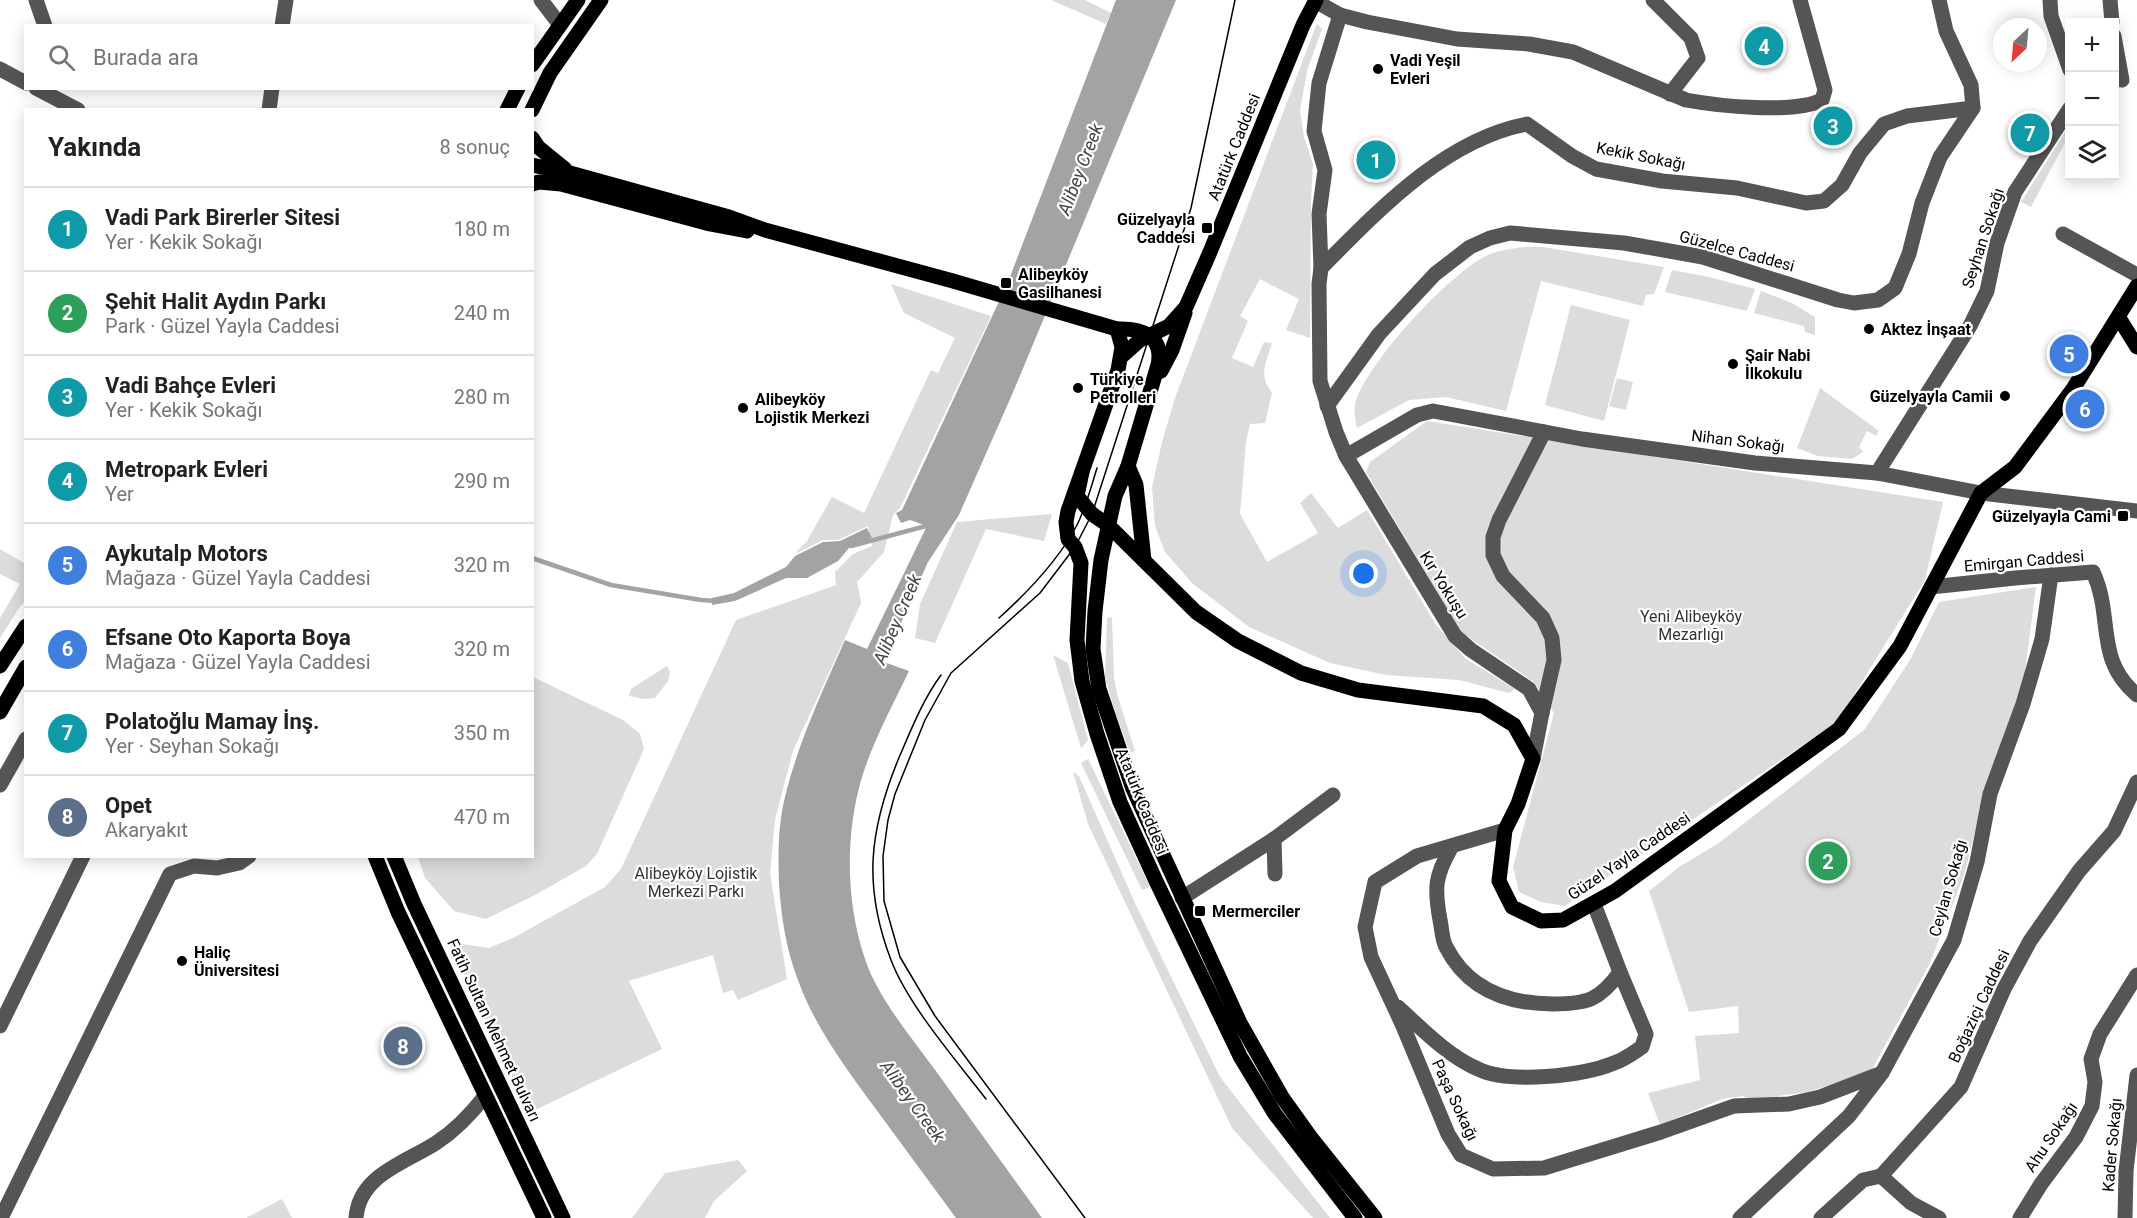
<!DOCTYPE html>
<html lang="tr">
<head>
<meta charset="utf-8">
<style>
	body { margin:0; font-family:Roboto,sans-serif; background:#f6f6f6; color:#222 }
	.controls { position:absolute; right:18px; top:18px; display:grid; overflow:hidden; border-radius:0px; box-shadow:0 3px 15px #0003 }
	.controls button { width:54px; height:54px; display:grid; place-items:center; padding:0; border:0; border-bottom:2px solid #e0e0e0; background:#fff; color:#222; font:30px sans-serif }
	.compass { position:absolute; left:1993px; top:18px; width:54px; height:54px; border-radius:50%; background:#fff; box-shadow:0 3px 15px #0003; rotate:206deg }
	.you { position:absolute; left:1364px; top:574px; width:21px; height:21px; margin:-15px; border:4px solid #fff; border-radius:50%; background:#1a73e8; box-shadow:0 0 0 9px #1a73e833 }
	.badge { display:grid; place-items:center; width:39px; height:39px; border-radius:50%; background:#000; color:#fff; font-size:20px; font-weight:700 }
	.pin { position:absolute; translate:-50% -50%; border:3px solid #fff; box-shadow:0 2px 6px #0006 }
	.list { margin:0; padding:0; list-style:none }
	h2 { display:flex; justify-content:space-between; align-items:center; height:78px; margin:0; padding:0 24px; font-size:26px }
	h2 small { font-size:20px; font-weight:400; color:#767676 }
	.list li { display:grid; grid-template-columns:39px 1fr auto; gap:18px; align-items:center; box-sizing:border-box; height:84px; padding:0 24px; border-top:2px solid #e0e0e0 }
	.list b { display:block; font-size:22px; white-space:nowrap }
	.list p { margin:0; font-size:20px; white-space:nowrap; color:#767676 }
	.list em { font-size:20px; font-style:normal; color:#767676 }
	.icon { flex:none; width:33px; height:33px; fill:none; stroke:currentColor; stroke-width:2; stroke-linecap:round; stroke-linejoin:round }
	.map { position:relative; flex:none; width:2137px; height:1218px; overflow:hidden }
	.search { position:absolute; background:#fff; box-shadow:0 3px 15px #0003; left:24px; top:24px; width:510px; height:66px; display:flex; align-items:center; gap:15px; box-sizing:border-box; padding:0 21px; border-radius:0px; color:#767676; font-size:22px }
	.panel { position:absolute; background:#fff; box-shadow:0 3px 15px #0003; left:24px; top:108px; width:510px; height:750px; border-radius:0px }
	.map>svg:first-child { display:block }
	.green { fill:#dcdcdc }
	.water { fill:#a3a3a3 }
	.lines { fill:none; stroke-linecap:round; stroke-linejoin:round }
	.stream { stroke:#a3a3a3; stroke-width:4.5 }
	.minor { stroke:#555; stroke-width:15 }
	.major { stroke:#000; stroke-width:15 }
	.tram { stroke:#000; stroke-width:1.5 }
	.poi-dot { fill:#000; stroke:#fff; stroke-width:2 }
	.labels { text-anchor:middle; dominant-baseline:central; stroke-width:4.5; stroke-linejoin:round; paint-order:stroke }
	.poi-label { font-size:16px; font-weight:bold; fill:#000; stroke:#fff; text-anchor:start }
	.street-label { font-size:16px; fill:#000; stroke:#fff }
	.park-label { font-size:16px; fill:#333; stroke:#fff }
	.water-label { font-size:18px; font-style:italic; fill:#444; stroke:#fff }
</style>
</head>
<body>
<div class="map">
<svg width="2137" height="1218" viewBox="0 0 2137 1218">
	<rect width="100%" height="100%" fill="#fff"/>
	<g class="green">
		<path d="M1051 0H1085L1111 13 1106 24Z"/>
		<path d="M1317 23 1322 29 1307 71 1300 110 1304 137 1313 164 1311 201 1310 338 1286 330 1299 299 1260 279 1240 316 1248 321 1232 358 1253 367 1264 342 1272 343C1266 364 1258 374 1272 393L1265 423 1250 424 1246 442 1240 514 1267 562 1318 533 1300 503 1311 493 1338 528 1367 510 1436 625 1466 659 1515 689 1509 693 1459 680 1386 675 1330 663 1249 627 1192 583 1165 552 1155 526 1152 487 1162 442 1175 398Z"/>
		<path d="M2069 126V135L2031 207 2021 202Z"/>
		<path d="M1522 247H1543L1664 267 1654 294 1646 295 1643 306 1541 281 1506 411 1446 397 1409 400 1357 428C1356 421 1353 412 1355 405 1363 366 1453 269 1490 254 1500 250 1512 249 1522 247Z"/>
		<path d="M1672 270 1709 277 1755 289 1747 311 1665 292Z"/>
		<path d="M891 284 991 316 900 508 893 515 884 552 857 582 861 603 793 751 775 820 770 873 787 979 738 1000 733 990 723 993 713 955 629 981 662 1049 529 1113 449 942 489 948 513 938 605 887 621 869 736 620 836 585 835 572 853 554 872 546 868 526 838 540H823L797 553 796 552 807 541 832 497 864 513 931 370 938 373 955 338 904 313Z"/>
		<path d="M1761 291 1792 303 1815 317V335L1805 332 1804 326 1754 313Z"/>
		<path d="M1571 305 1630 320 1604 421 1545 405Z"/>
		<path d="M1617 378 1633 382 1626 410 1609 406Z"/>
		<path d="M1820 388 1879 431 1876 436 1867 431 1859 447 1863 452 1852 459 1818 456 1797 448Z"/>
		<path d="M1427 421 1943 502 1925 580 1837 722 1565 906 1541 902 1519 892 1513 867 1554 713 1534 682 1461 632 1366 472 1370 462Z"/>
		<path d="M1052 514 1044 541 986 529 935 643 915 638 920 604 957 522Z"/>
		<path d="M0 549 26 564 25 601 19 608 0 638V618L20 584 0 574Z"/>
		<path d="M2036 587 2025 671 2013 717 1989 777 1964 875 1930 963 1870 1073 1807 1092 1749 1100 1743 1096 1722 1099 1660 1125 1648 1093 1700 1080 1695 1036 1739 1033 1738 1006 1689 1012 1649 891 1679 867 1719 843 1865 729 1910 660 1939 602Z"/>
		<path d="M1112 617 1114 677 1117 694 1135 751 1130 753 1114 709 1105 677 1107 618Z"/>
		<path d="M1053 655 1068 663 1088 740 1081 748Z"/>
		<path d="M667 666 670 672 668 681 655 698 643 699 629 696 631 689Z"/>
		<path d="M533 677 623 720 640 734 644 749 597 854 586 866 537 894 486 919 454 911 425 878 418 857 532 856Z"/>
		<path d="M1088 759 1150 887 1142 890 1081 763Z"/>
		<path d="M1073 772 1079 776 1135 903 1220 1077 1330 1218H1313L1232 1128 1088 824Z"/>
		<path d="M738 1160 747 1171 714 1201 705 1218H632L665 1173Z"/>
		<path d="M282 1199 292 1218H246Z"/>
	</g>
	<g class="water">
		<path d="M1116 0H1176L1014 390 959 515 928 562 884 662 909 671C891 709 869 748 859 788 845 843 847 906 865 959 877 996 910 1036 933 1067 969 1117 1006 1168 1042 1218H956C930 1183 904 1147 878 1112 848 1071 815 1028 798 980 786 949 781 916 779 883 778 856 778 828 784 801 797 745 822 692 845 640L867 649 927 526 910 520 901 523 896 513 902 510 1008 282Z"/>
		<path d="M867 528 872 538 849 548 838 561 807 578H786L735 601 712 605V598L734 593 786 567 795 556 823 542 840 541Z"/>
	</g>
	<g class="lines">
		<g class="stream">
			<path d="M851 546 930 525"/>
			<path d="M532 558 611 585 701 600 716 601"/>
		</g>
		<g class="minor">
			<path d="M36 0 45 26"/>
			<path d="M541 0 560 25"/>
			<path d="M1653 0 1691 38 1698 58 1670 94"/>
			<path d="M2050 0 2051 16 2070 70"/>
			<path d="M2110 0 2112 22"/>
			<path d="M1315 1 1340 15 1367 22 1457 39 1529 44 1573 52 1686 100C1718 106 1794 114 1822 100L1825 90 1800 0"/>
			<path d="M1340 15 1319 83 1314 131 1325 170 1319 214 1321 268 1319 284 1320 381 1336 432 1346 456 1455 636 1471 650 1529 689 1542 713 1533 759"/>
			<path d="M282 26 286 0"/>
			<path d="M2114 36 2122 80"/>
			<path d="M0 69 26 83"/>
			<path d="M36 88 78 110"/>
			<path d="M269 110 272 88"/>
			<path d="M2063 234 2137 275"/>
			<path d="M1321 268C1379 210 1444 140 1527 124L1572 156 1596 169 1662 181 1737 188 1806 203 1824 201 1842 185 1860 153 1884 124 1907 116 1973 108"/>
			<path d="M1327 406 1379 334 1435 274 1470 247 1490 238 1510 233 1624 243 1703 257 1838 300 1854 303 1878 300 1895 288 1909 254 1922 203 1940 157 1973 108 1971 85 1946 31 1939 0"/>
			<path d="M1346 456 1417 415 1433 411 1582 439 1755 463 1877 473 1981 493 2137 511"/>
			<path d="M1877 473 1970 326 1987 291 1997 243 2015 192 2070 108"/>
			<path d="M1931 587 2015 578 2093 572C2114 617 2094 659 2137 695"/>
			<path d="M1542 713 1554 660 1552 638 1543 618 1503 576 1493 555V537L1499 520 1544 432"/>
			<path d="M0 785 26 739"/>
			<path d="M1505 830 1417 856 1375 882 1365 927 1371 957 1403 1026 1448 1134 1461 1155 1493 1169 1544 1168 1661 1132 1734 1106 1789 1104 1820 1097 1882 1073"/>
			<path d="M1274 839 1275 874"/>
			<path d="M1452 846C1435 876 1434 887 1440 920 1442 929 1442 940 1446 947 1468 990 1508 1004 1553 1004 1587 1004 1600 1000 1620 972"/>
			<path d="M1182 898 1274 839 1333 795"/>
			<path d="M1398 1007C1422 1029 1448 1056 1478 1069 1509 1084 1583 1076 1614 1063 1624 1060 1633 1053 1642 1047L1646 1034 1620 972 1594 904"/>
			<path d="M0 1026 83 856"/>
			<path d="M1881 1176 1961 1087 2004 989 2030 941 2079 871 2114 831 2137 782"/>
			<path d="M1881 1176 1911 1203 1939 1218"/>
			<path d="M1 1218 170 874 194 866 217 868 239 863 249 856"/>
			<path d="M356 1218C359 1175 405 1163 436 1143 456 1130 471 1114 485 1096"/>
			<path d="M1740 1218 1849 1116 1882 1073 1954 940 1977 862 1990 794 2023 704 2042 639 2051 575"/>
			<path d="M1821 1218 1863 1180 1881 1176"/>
			<path d="M2020 1218 2041 1184 2076 1137 2092 1106 2095 1082 2091 1059 2100 1034 2137 975"/>
			<path d="M2125 1218 2126 1171 2137 1075"/>
		</g>
		<g class="major">
			<path d="M532 65 578 0"/>
			<path d="M507 110 518 88"/>
			<path d="M532 110 550 73 601 0"/>
			<path d="M532 138 538 147 565 169"/>
			<path d="M532 165 570 173 729 217 765 230 953 281 1117 329C1142 328 1164 336 1158 365L1128 466 1115 496 1101 560 1095 611 1093 649 1099 689 1133 789 1240 1023 1282 1097 1312 1139 1375 1218"/>
			<path d="M532 184 539 182 561 184 710 224 747 231"/>
			<path d="M2119 318 2137 347"/>
			<path d="M1117 329 1122 347 1118 370 1068 511 1066 522 1068 539 1075 547 1081 563 1077 640 1082 681 1097 734 1120 802 1156 881 1240 1056 1275 1114 1355 1218"/>
			<path d="M1121 357 1140 340 1169 326 1186 307 1210 252 1303 25 1316 0"/>
			<path d="M1161 371 1172 350 1185 313"/>
			<path d="M1128 466 1136 485 1144 560"/>
			<path d="M1082 472 1077 496 1092 514 1108 525 1196 612 1238 641 1301 673 1358 690 1483 706 1514 725 1533 759 1518 804 1505 830 1499 881 1512 907 1541 921 1563 920 1615 891 1839 729 1900 646 1981 493 2015 467 2073 389 2137 286"/>
			<path d="M0 666 26 626"/>
			<path d="M0 712 26 667"/>
			<path d="M375 856 398 912 544 1218"/>
			<path d="M394 856 414 904 563 1218"/>
		</g>
		<g class="tram">
			<path d="M999 618C1029 591 1058 561 1077 525 1086 507 1091 487 1097 468"/>
			<path d="M941 675C922 701 911 730 898 760 869 831 863 887 891 960 908 1005 956 1060 986 1099"/>
			<path d="M1085 1218 935 1016 900 957 884 901 883 856 888 820 895 794 925 720 951 673 1040 593 1075 547 1092 514 1191 208 1235 0"/>
		</g>
	</g>
	<g class="poi-dot">
		<circle cx="1378" cy="69" r="6"/>
		<rect x="1201" y="222" width="12" height="12" rx="3"/>
		<rect x="1000" y="277" width="12" height="12" rx="3"/>
		<circle cx="1869" cy="329" r="6"/>
		<circle cx="1733" cy="364" r="6"/>
		<circle cx="1078" cy="388" r="6"/>
		<circle cx="2005" cy="396" r="6"/>
		<circle cx="743" cy="408" r="6"/>
		<rect x="2117" y="510" width="12" height="12" rx="3"/>
		<rect x="1194" y="905" width="12" height="12" rx="3"/>
		<circle cx="182" cy="961" r="6"/>
	</g>
	<g class="labels">
		<g class="poi-label">
			<text x="1390" y="60">Vadi Yeşil<tspan x="1390" dy="18">Evleri</tspan></text>
			<text x="1195" y="219" text-anchor="end">Güzelyayla<tspan x="1195" dy="18">Caddesi</tspan></text>
			<text x="1018" y="274">Alibeyköy<tspan x="1018" dy="18">Gasilhanesi</tspan></text>
			<text x="1881" y="329">Aktez İnşaat</text>
			<text x="1745" y="355">Şair Nabi<tspan x="1745" dy="18">İlkokulu</tspan></text>
			<text x="1090" y="379">Türkiye<tspan x="1090" dy="18">Petrolleri</tspan></text>
			<text x="1993" y="396" text-anchor="end">Güzelyayla Camii</text>
			<text x="755" y="399">Alibeyköy<tspan x="755" dy="18">Lojistik Merkezi</tspan></text>
			<text x="2111" y="516" text-anchor="end">Güzelyayla Cami</text>
			<text x="1212" y="911">Mermerciler</text>
			<text x="194" y="952">Haliç<tspan x="194" dy="18">Üniversitesi</tspan></text>
		</g>
		<g class="street-label">
			<text transform="translate(1234 147) rotate(-68)">Atatürk Caddesi</text>
			<text transform="translate(1641 156) rotate(11)">Kekik Sokağı</text>
			<text transform="translate(1983 238) rotate(-72)">Seyhan Sokağı</text>
			<text transform="translate(1737 251) rotate(15)">Güzelce Caddesi</text>
			<text transform="translate(1738 441) rotate(7)">Nihan Sokağı</text>
			<text transform="translate(2024 561) rotate(-5)">Emirgan Caddesi</text>
			<text transform="translate(1444 585) rotate(58)">Kır Yokuşu</text>
			<text transform="translate(1142 801) rotate(68)">Atatürk Caddesi</text>
			<text transform="translate(1629 856) rotate(-34)">Güzel Yayla Caddesi</text>
			<text transform="translate(1948 888) rotate(-74)">Ceylan Sokağı</text>
			<text transform="translate(1979 1006) rotate(-65)">Boğaziçi Caddesi</text>
			<text transform="translate(494 1030) rotate(65)">Fatih Sultan Mehmet Bulvarı</text>
			<text transform="translate(1455 1100) rotate(65)">Paşa Sokağı</text>
			<text transform="translate(2051 1137) rotate(-56)">Ahu Sokağı</text>
			<text transform="translate(2112 1145) rotate(-85)">Kader Sokağı</text>
		</g>
		<g class="park-label">
			<text x="1691" y="616">Yeni Alibeyköy<tspan x="1691" dy="18">Mezarlığı</tspan></text>
			<text x="696" y="873">Alibeyköy Lojistik<tspan x="696" dy="18">Merkezi Parkı</tspan></text>
		</g>
		<g class="water-label">
			<text transform="translate(1080 169) rotate(-69)">Alibey Creek</text>
			<text transform="translate(897 619) rotate(-67)">Alibey Creek</text>
			<text transform="translate(913 1101) rotate(54)">Alibey Creek</text>
		</g>
	</g>
</svg>
<div class="controls">
<button>+</button>
<button>−</button>
<button><svg class="icon" aria-label="layers" viewBox="0 0 24 24"><path d="M12 4l9 5-9 5-9-5zM3 14l9 5 9-5"/></svg></button>
</div>
<svg class="compass" viewBox="-18 -18 36 36"><path d="M0-13l5 13h-10z" fill="#e53935"/><path d="M0 13l5-13h-10z" fill="#767676"/></svg>
<div class="you"></div>
<div class="pin badge" style="left:1376px;top:160px;background:#0f9aa8">1</div>
<div class="pin badge" style="left:1828px;top:861px;background:#2e9e5b">2</div>
<div class="pin badge" style="left:1833px;top:126px;background:#0f9aa8">3</div>
<div class="pin badge" style="left:1764px;top:46px;background:#0f9aa8">4</div>
<div class="pin badge" style="left:2069px;top:354px;background:#3f7fe0">5</div>
<div class="pin badge" style="left:2085px;top:409px;background:#3f7fe0">6</div>
<div class="pin badge" style="left:2030px;top:133px;background:#0f9aa8">7</div>
<div class="pin badge" style="left:403px;top:1046px;background:#5c6f8a">8</div>
<div class="search"><svg class="icon" aria-label="search" viewBox="0 0 24 24"><circle cx="10" cy="10" r="6"/><path d="M15 15l6 6"/></svg>Burada ara</div>
<section class="panel">
<h2>Yakında<small>8 sonuç</small></h2>
<ul class="list">
<li><span class="badge" style="background:#0f9aa8">1</span><div><b>Vadi Park Birerler Sitesi</b><p>Yer · Kekik Sokağı</p></div><em>180 m</em></li>
<li><span class="badge" style="background:#2e9e5b">2</span><div><b>Şehit Halit Aydın Parkı</b><p>Park · Güzel Yayla Caddesi</p></div><em>240 m</em></li>
<li><span class="badge" style="background:#0f9aa8">3</span><div><b>Vadi Bahçe Evleri</b><p>Yer · Kekik Sokağı</p></div><em>280 m</em></li>
<li><span class="badge" style="background:#0f9aa8">4</span><div><b>Metropark Evleri</b><p>Yer</p></div><em>290 m</em></li>
<li><span class="badge" style="background:#3f7fe0">5</span><div><b>Aykutalp Motors</b><p>Mağaza · Güzel Yayla Caddesi</p></div><em>320 m</em></li>
<li><span class="badge" style="background:#3f7fe0">6</span><div><b>Efsane Oto Kaporta Boya</b><p>Mağaza · Güzel Yayla Caddesi</p></div><em>320 m</em></li>
<li><span class="badge" style="background:#0f9aa8">7</span><div><b>Polatoğlu Mamay İnş.</b><p>Yer · Seyhan Sokağı</p></div><em>350 m</em></li>
<li><span class="badge" style="background:#5c6f8a">8</span><div><b>Opet</b><p>Akaryakıt</p></div><em>470 m</em></li>
</ul>
</section>
</div>
</body>
</html>
